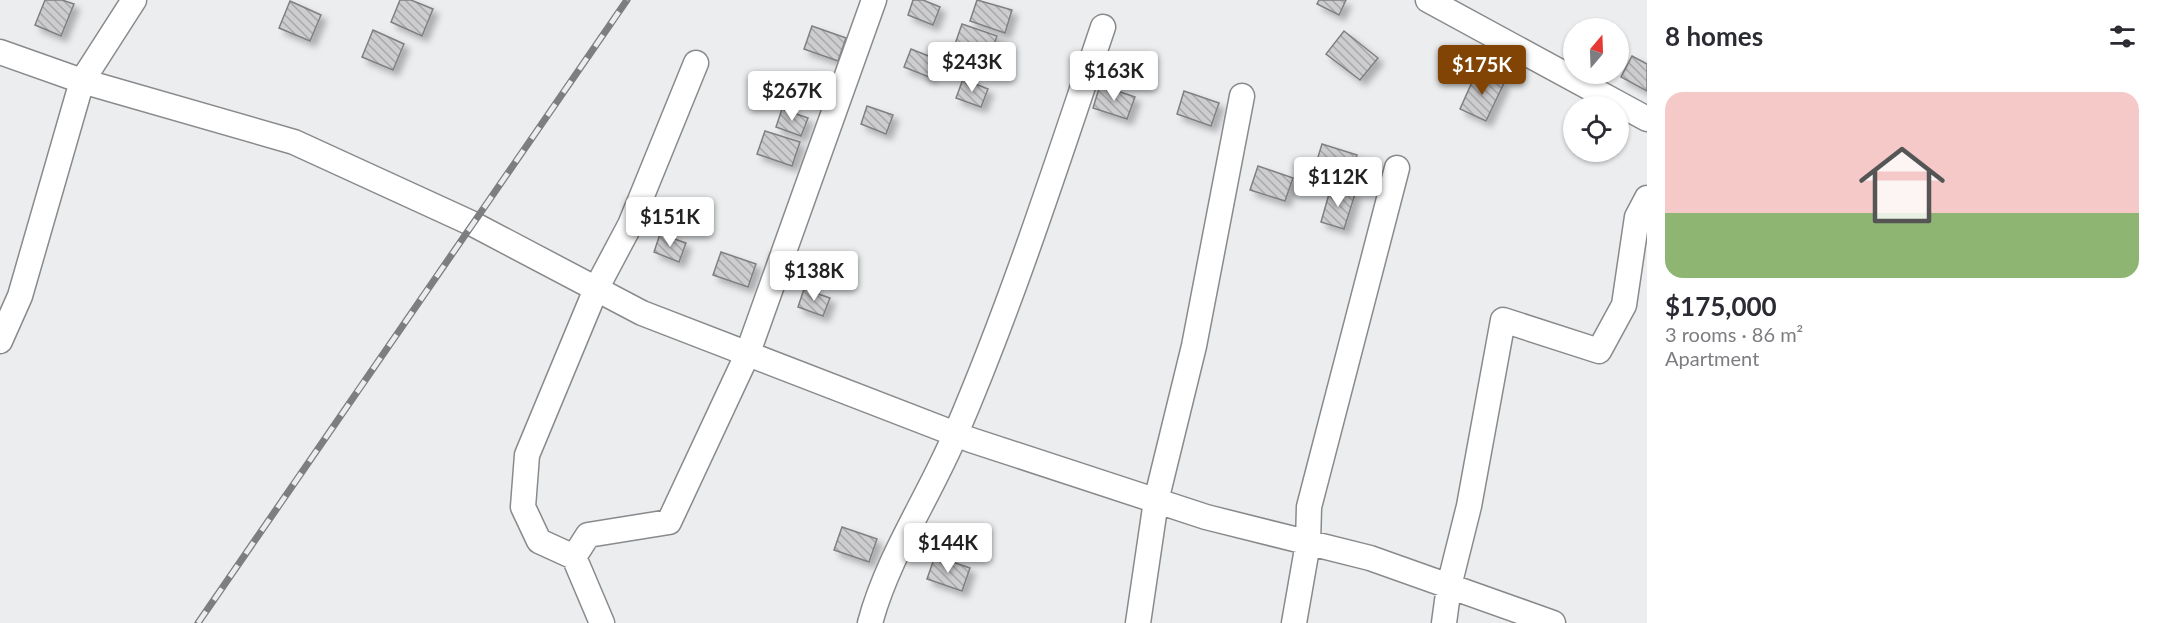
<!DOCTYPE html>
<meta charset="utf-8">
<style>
body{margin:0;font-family:Lato,sans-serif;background:#f2f2f3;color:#2b2b33;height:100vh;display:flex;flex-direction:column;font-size:22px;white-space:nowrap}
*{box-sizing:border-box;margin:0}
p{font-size:20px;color:#7c7c81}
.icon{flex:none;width:33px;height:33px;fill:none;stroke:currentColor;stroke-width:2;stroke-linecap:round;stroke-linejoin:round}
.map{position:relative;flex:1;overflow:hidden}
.sheet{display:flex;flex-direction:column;background:#fff;width:510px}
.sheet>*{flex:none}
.needle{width:39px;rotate:19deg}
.tools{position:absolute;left:1563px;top:18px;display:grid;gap:12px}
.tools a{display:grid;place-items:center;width:66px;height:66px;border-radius:50%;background:#fff;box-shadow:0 2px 4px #0004;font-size:30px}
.price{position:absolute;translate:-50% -51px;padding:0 14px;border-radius:6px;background:#fff;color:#222;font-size:20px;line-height:39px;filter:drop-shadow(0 2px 3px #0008)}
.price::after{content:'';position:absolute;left:50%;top:36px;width:18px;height:14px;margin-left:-9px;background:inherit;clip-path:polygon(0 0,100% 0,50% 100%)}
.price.selected{background:#824404;color:#fff}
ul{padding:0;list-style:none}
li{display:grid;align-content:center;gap:12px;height:318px;padding:0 18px}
li span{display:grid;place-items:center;height:186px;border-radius:18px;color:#555}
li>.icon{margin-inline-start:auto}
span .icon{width:108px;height:108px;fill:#fffc;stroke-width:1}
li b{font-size:26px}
h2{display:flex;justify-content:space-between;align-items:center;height:72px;padding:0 18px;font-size:26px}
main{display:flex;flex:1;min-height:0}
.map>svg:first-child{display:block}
</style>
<main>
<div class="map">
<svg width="1647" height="623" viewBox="0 0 1647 623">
<defs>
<pattern id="building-back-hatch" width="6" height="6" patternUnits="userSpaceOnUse" patternTransform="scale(1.5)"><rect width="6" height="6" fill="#cdcdcf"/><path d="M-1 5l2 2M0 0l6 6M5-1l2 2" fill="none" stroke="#a7a8a9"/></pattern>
<filter id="shadow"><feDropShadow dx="5.5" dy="5.5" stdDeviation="3" flood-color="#0004"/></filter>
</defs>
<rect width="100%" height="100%" fill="#ebedef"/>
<path fill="url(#building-back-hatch)" stroke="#808082" stroke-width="1.5" filter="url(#shadow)" d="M45 0H62L74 4 61 36 35 25Z
M400 0H411L433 9 422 36 391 22Z
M913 0H923L940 7 933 25 908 15Z
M977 0 1012 10 1005 33 970 21Z
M1319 0H1346L1339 15 1317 4Z
M290 1 321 15 310 41 279 28Z
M962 24 997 36 989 59 954 47Z
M812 26 846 38 838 61 804 49Z
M373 30 404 44 393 70 362 57Z
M1344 31 1378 58 1360 80 1326 54Z
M911 49 936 59 929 77 904 67Z
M1632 56 1647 64V91L1621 77Z
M1477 71 1504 83 1486 121 1460 109Z
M963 79 988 89 981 107 956 98Z
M1100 85 1135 97 1127 119 1093 108Z
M1184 91 1219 103 1211 126 1177 114Z
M867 106 893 115 886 134 861 124Z
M782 109 808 118 801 136 776 127Z
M765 131 800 142 792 166 757 154Z
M1322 144 1357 155 1349 179 1315 167Z
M1258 166 1293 178 1285 201 1250 190Z
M1331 187 1355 194 1344 229 1321 222Z
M660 234 686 243 679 262 654 252Z
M721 252 756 264 748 287 713 275Z
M804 289 830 298 823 316 798 307Z
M842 527 877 539 869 562 834 550Z
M935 556 970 568 962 591 927 579Z"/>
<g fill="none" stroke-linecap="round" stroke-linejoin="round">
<defs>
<path id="minor" d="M1428 0 1647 119
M0 52 82 81 294 142 473 224 642 313 971 440 1206 517 1370 558 1553 623
M0 341 20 296 82 81 134 0
M574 557 539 541 523 507 527 455 596 289 630 225 696 63
M602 623 574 557 588 535 669 522 747 355 874 0
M870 623C888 556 929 497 956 433 1013 300 1057 163 1103 27
M1138 623 1156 501 1194 346 1242 96
M1294 623 1308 543 1309 507 1397 168
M1444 623 1449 586 1469 506 1503 320 1599 351 1624 305 1637 217 1647 198"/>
</defs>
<use href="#minor" stroke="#898a8c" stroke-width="27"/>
<use href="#minor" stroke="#fff" stroke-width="24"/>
<defs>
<path id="rail" d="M198 623 627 0"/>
</defs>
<use href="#rail" stroke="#7d7e7f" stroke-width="7"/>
<use href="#rail" stroke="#ebedef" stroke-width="4.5" stroke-dasharray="14" stroke-linecap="butt"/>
</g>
</svg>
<div class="tools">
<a><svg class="needle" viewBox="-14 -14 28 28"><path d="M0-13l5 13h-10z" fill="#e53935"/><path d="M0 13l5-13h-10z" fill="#7c7c81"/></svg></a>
<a><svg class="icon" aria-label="locate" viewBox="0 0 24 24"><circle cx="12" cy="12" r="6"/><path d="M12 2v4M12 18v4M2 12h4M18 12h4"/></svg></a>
</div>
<b class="price" style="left:972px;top:93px">$243K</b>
<b class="price selected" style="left:1482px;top:96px">$175K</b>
<b class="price" style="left:1114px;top:102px">$163K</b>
<b class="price" style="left:792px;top:122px">$267K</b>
<b class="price" style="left:1338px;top:208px">$112K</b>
<b class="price" style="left:670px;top:248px">$151K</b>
<b class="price" style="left:814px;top:302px">$138K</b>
<b class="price" style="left:948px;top:574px">$144K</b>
</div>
<section class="sheet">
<h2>8 homes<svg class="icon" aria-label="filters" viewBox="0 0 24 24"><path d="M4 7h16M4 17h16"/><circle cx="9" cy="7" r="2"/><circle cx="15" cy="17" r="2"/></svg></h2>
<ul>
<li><span style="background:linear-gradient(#f6c9c9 65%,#8fb573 0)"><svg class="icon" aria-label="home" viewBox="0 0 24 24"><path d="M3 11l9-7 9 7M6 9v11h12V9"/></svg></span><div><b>$175,000</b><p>3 rooms · 86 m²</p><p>Apartment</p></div></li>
</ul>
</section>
</main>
